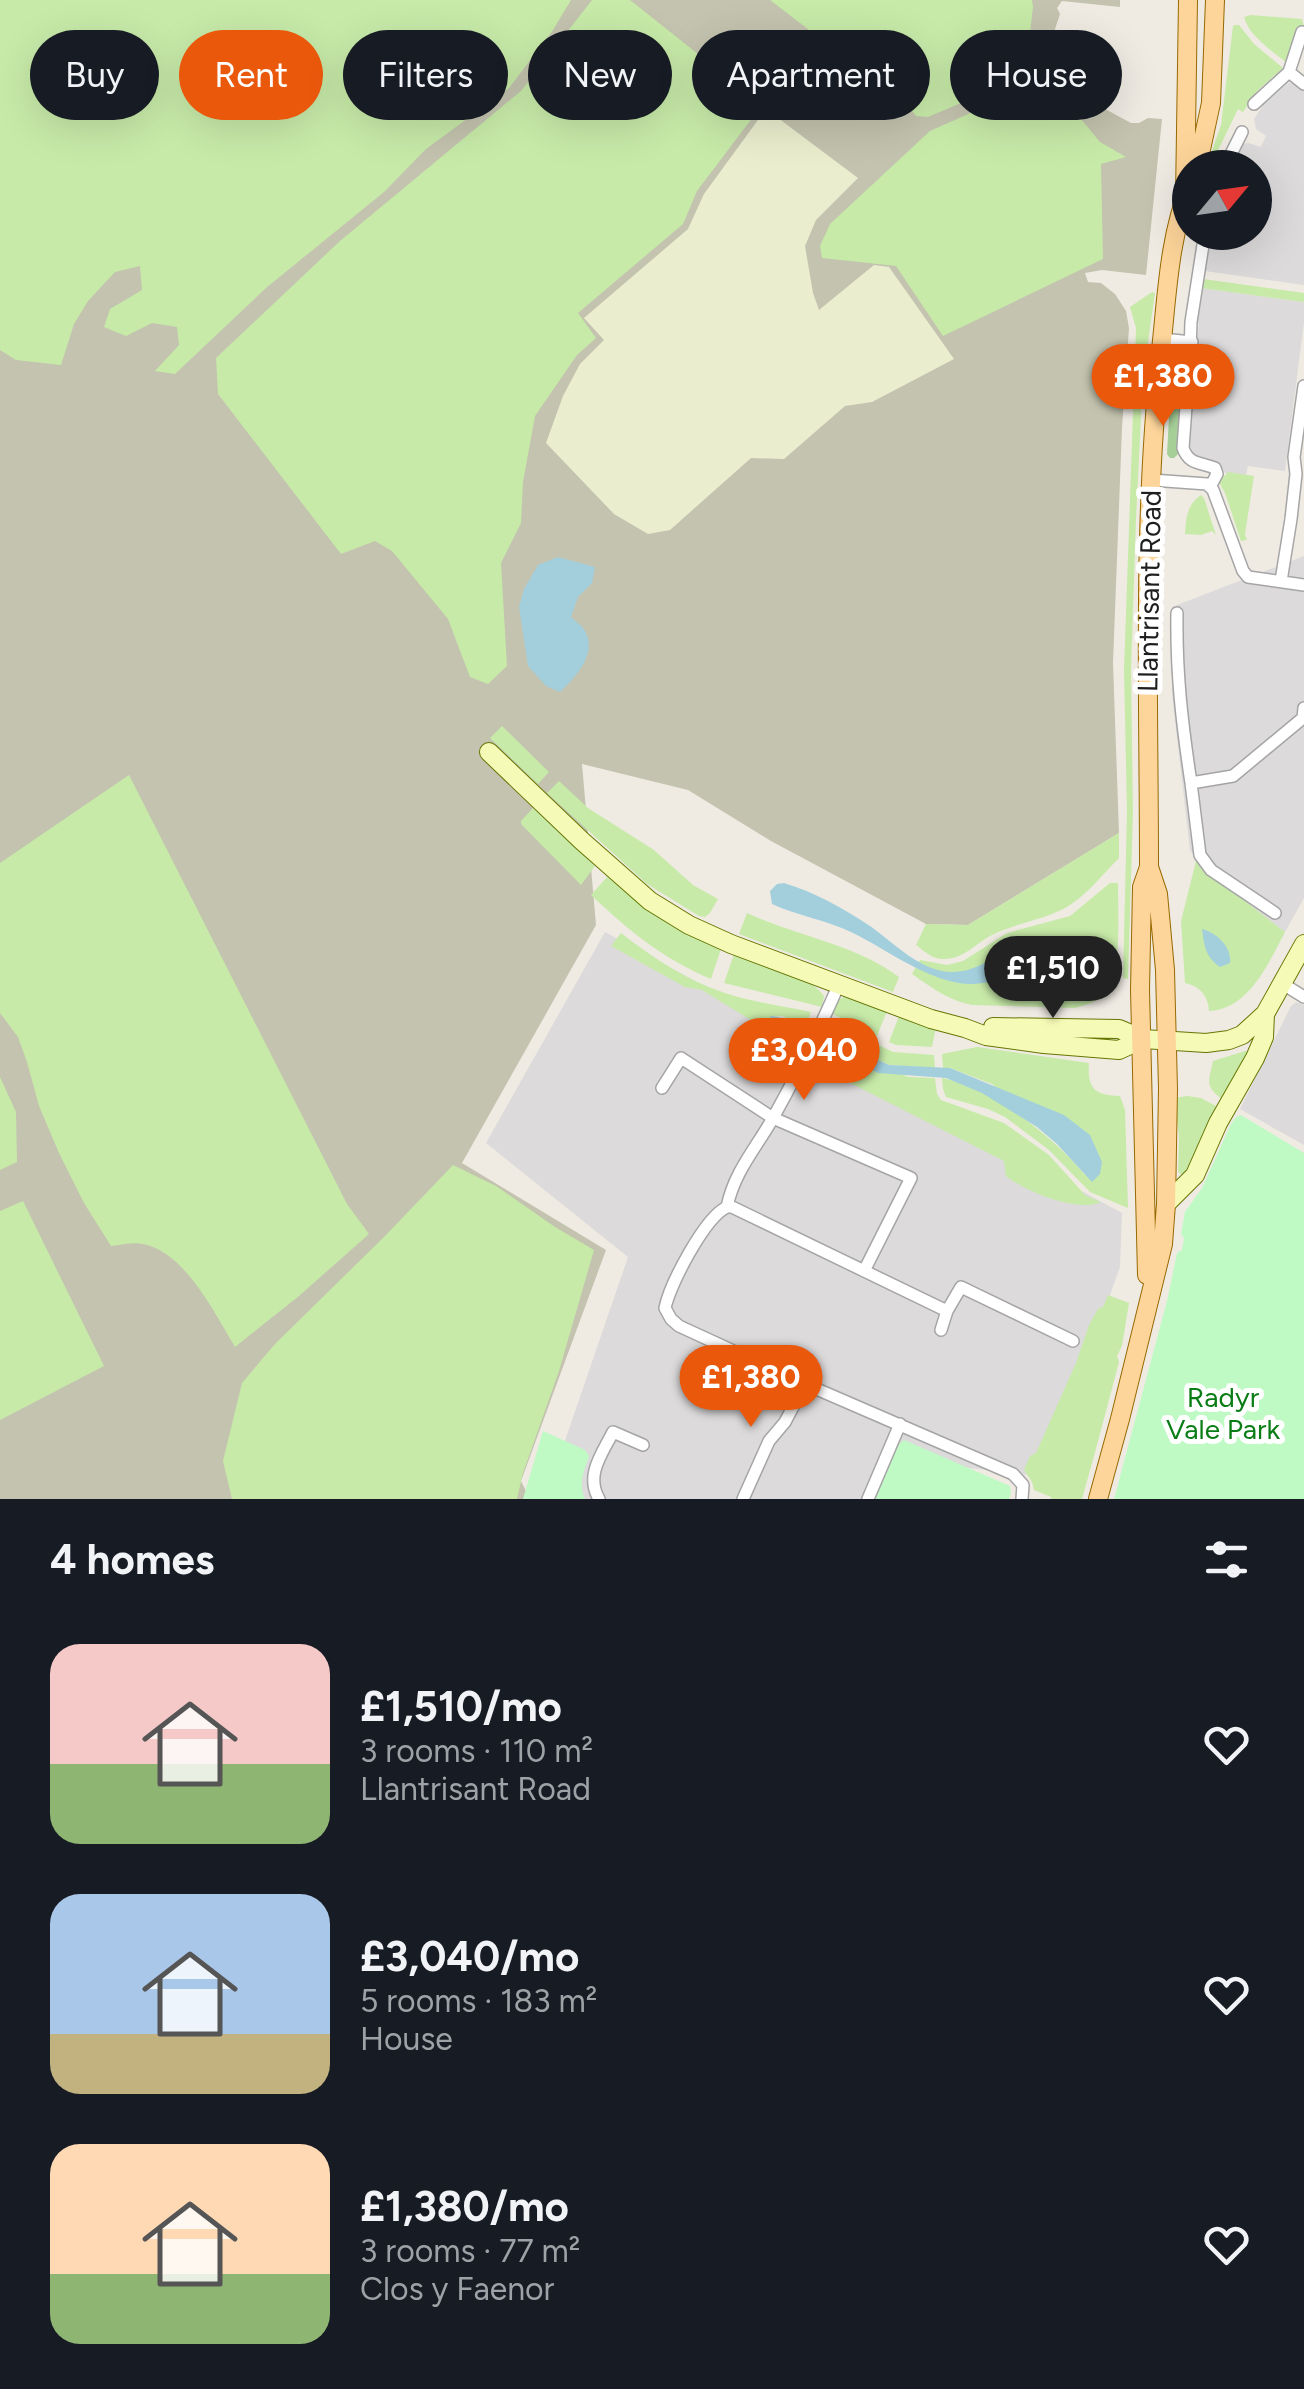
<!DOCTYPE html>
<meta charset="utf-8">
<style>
body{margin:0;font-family:Figtree,sans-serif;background:#20242c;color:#f1f3f6;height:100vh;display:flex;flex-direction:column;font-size:38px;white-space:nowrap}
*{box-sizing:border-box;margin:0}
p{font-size:32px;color:#9ea1a6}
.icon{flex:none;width:55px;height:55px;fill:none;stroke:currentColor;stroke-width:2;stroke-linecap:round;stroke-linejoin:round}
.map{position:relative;height:1499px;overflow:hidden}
.details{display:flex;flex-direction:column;background:#171b24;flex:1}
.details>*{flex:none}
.hud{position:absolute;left:30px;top:30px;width:1245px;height:90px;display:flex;gap:20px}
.needle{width:65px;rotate:61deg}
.tools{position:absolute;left:1172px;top:150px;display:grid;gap:20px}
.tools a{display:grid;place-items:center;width:100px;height:100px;border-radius:50%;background:#171b24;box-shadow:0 10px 40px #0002;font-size:50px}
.price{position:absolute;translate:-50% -85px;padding:0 22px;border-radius:35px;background:#ea580c;color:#fff;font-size:32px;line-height:65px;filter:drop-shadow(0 2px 5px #0008)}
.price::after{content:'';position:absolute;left:50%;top:60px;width:30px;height:22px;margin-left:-15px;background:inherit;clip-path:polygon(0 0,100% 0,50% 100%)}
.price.selected{background:#222;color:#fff}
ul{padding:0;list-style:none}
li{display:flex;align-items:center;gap:30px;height:250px;padding:0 50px}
li span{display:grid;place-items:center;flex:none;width:280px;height:200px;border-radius:30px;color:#555}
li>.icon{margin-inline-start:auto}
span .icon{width:120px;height:120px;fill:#fffc;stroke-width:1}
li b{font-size:42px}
h2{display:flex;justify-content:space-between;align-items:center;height:120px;padding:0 50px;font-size:42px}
.chip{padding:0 35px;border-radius:45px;background:#171b24;box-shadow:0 10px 40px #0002;font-size:35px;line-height:90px}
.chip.selected{background:#ea580c;color:#fff}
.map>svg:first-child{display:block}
</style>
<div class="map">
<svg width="1304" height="1499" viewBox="0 0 1304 1499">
<rect width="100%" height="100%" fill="#efebe3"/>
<path fill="#dcdada" d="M1289 83 1298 85 1304 90V285L1205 271 1212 233 1255 232V168L1231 167 1243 144 1248 143 1261 147 1266 136 1256 129 1254 119 1266 101Z
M1201 288 1304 302V322L1285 471 1248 466 1246 475 1225 473 1219 464 1197 460 1188 448 1192 385 1199 324 1197 321Z
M1304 556V898L1285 932 1203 869 1190 850 1172 694V607Z
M605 932 1122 1213 1120 1267 1045 1477 936 1464 907 1499H545L628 1257 486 1143Z
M1296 1002 1304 1005V1145L1240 1109 1291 1006Z"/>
<path fill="#c3c3af" d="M0 0H1120V7L1062 1 1057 8 1060 14 1055 29 1056 47 1067 65 1097 94 1107 110 1131 123H1139L1148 118 1162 119 1146 275 1102 270 1085 273 1088 282 1101 283 1115 294 1126 311 1129 328 1122 428 1113 663 1119 833 968 925 926 924 771 841 688 790 582 764 596 925 462 1163 606 1250 521 1481 530 1499H0Z"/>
<path fill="#ebeece" d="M766 109 858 178 816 220 805 246 813 293 819 310 874 265 889 267 954 359 872 402 845 406 784 459 751 458 670 530 648 534 614 514 546 443 563 396 580 364 604 340 584 318 688 229 704 194Z"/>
<path fill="#c7eaa8" d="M0 0H571L553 30 509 88 426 149 384 192 266 288 175 374 155 371 179 345 177 327 152 323 126 336 104 327 110 309 142 290 140 266 115 272 88 301 74 324 61 365 16 360 0 350Z
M592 0H630L762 105 697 191 683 224 578 313 596 338 577 355 535 416 523 482 521 523 501 563 507 666 488 684 470 677 448 619 392 551 375 541 341 554 218 394 216 358 340 241 521 91Z
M770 0H1032L1033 7 1028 50 1036 71 928 117 916 116 907 105Z
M1251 15 1302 19 1304 26H1298L1293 50 1287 63C1271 50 1249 36 1244 17Z
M1235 25H1239L1254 44 1283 68 1258 90 1243 112 1238 109 1210 167 1206 168 1221 125 1233 26Z
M1040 82 1061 95 1100 142 1126 157 1101 164 1103 259 943 336 896 266 822 258 820 246 830 224 930 131Z
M1203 279 1304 293V302L1201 288Z
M1152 292 1155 293 1143 377 1136 519 1131 670 1133 813 1128 979 1123 978 1127 812 1124 670 1136 328 1130 307Z
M1228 472 1254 476 1245 534 1247 540 1241 541 1225 493 1219 482Z
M1201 495 1204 498 1216 535 1212 531 1201 535 1185 534C1186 517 1187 505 1201 495Z
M502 726 549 772 538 784 490 738Z
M129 775 347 1204 369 1234 299 1296 235 1347C215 1314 185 1252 143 1244 133 1242 121 1245 111 1246L84 1203 59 1153 39 1106 27 1062 18 1037 0 1013V863Z
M559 781 588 808 654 850 693 885 718 899 710 913 705 917 699 916 647 884 547 793Z
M533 808 595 866 581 885 521 824V821Z
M1119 833V858C1103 874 1087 895 1067 907 1044 920 1016 923 992 935 976 943 963 960 943 959 932 959 924 951 916 945L926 924 968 925Z
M1196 861 1203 869 1285 932C1269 962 1249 1010 1209 1011 1208 996 1200 986 1185 983L1181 921Z
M607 877C643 906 678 931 721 949L711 979C663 959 628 930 591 895Z
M1110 883H1118C1118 906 1121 972 1110 989 1101 1001 1089 1004 1075 1008L972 1005C949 1001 931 987 912 974L920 960 947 965 963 961 1007 933 1070 916Z
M747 913C796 936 855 944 899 977L893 992 739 934Z
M621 933C653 958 686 980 725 993 752 1002 783 1006 811 1012L806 1026 782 1016 770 1017 778 1028 800 1038 795 1047 702 990 685 987 611 946Z
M734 954C763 964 805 971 824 996L822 1007 724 983Z
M846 996 887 1011 877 1036 831 1013 838 1000Z
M899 1016 936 1027 932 1047 896 1045 889 1042Z
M836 1024 893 1052 934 1055 935 1068 889 1065 829 1037Z
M824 1047 909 1077 935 1078 937 1094 941 1100 1004 1123 1049 1155 1086 1196 1101 1202C1078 1213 1026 1192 1006 1176L1004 1161 815 1065Z
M977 1047 1089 1063C1087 1089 1095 1095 1120 1096L1125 1110 1128 1208 1090 1192 1049 1150 1005 1117 988 1109 946 1097 943 1089 942 1078C990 1086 1056 1139 1085 1175L1100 1174 992 1084 950 1068H943L942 1054Z
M1245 1051 1249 1052 1222 1099C1204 1086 1209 1081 1213 1061Z
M0 1077 16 1112 17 1162 0 1170Z
M1187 1096 1201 1098 1218 1107 1188 1169 1182 1175 1178 1172 1179 1136 1174 1098Z
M453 1165 496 1186 555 1227 594 1250 559 1371 523 1473 517 1499H232L223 1461 242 1383 275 1344 385 1236Z
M23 1201 104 1366 0 1420V1211Z
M1108 1295 1129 1303 1122 1346 1117 1356 1119 1362C1107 1408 1095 1453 1082 1499H1051V1497L1034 1490 1032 1482 1024 1470 1030 1456 1036 1453 1076 1363 1089 1325 1098 1309 1103 1307Z"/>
<path fill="#a6cf97" d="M1185 352 1178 454 1174 458H1170L1167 454 1172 362 1176 354Z"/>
<path fill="#bffac5" d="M1241 1115 1304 1153V1499H1114L1167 1301 1177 1253 1182 1250 1184 1238 1181 1234 1185 1212 1202 1188 1231 1124 1236 1117Z
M543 1431 585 1450 589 1456C584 1471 578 1484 585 1499H523Z
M904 1440 1010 1486 1011 1493 1009 1499H875L899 1444Z"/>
<path fill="#a3cfdd" d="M558 557 595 567 592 583 578 597 571 617C575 621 580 624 583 628 600 651 576 677 560 692L546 686 528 666 519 607 524 589 538 565Z
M784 883C814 892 841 907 867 924 893 941 919 972 953 972 998 971 1012 925 1067 938L1073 947 1071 954C1055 968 1035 972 1014 976 1001 979 988 983 975 984 934 986 888 950 853 933 827 920 798 916 772 904L770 891 777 884Z
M1202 929C1217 933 1232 947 1230 963L1220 967C1205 957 1204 944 1202 929Z
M771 1016 790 1019 889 1065 950 1068 1064 1115 1090 1135 1102 1162 1100 1174 1092 1182 1057 1144 1037 1127 982 1093 946 1078 878 1073 848 1057 778 1028 769 1020Z"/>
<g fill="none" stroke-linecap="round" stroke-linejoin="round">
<defs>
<path id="street" d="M1289 72 1304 84
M1254 104 1289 72 1302 32
M1224 168 1242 132
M1162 339 1192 342
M1190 353 1191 322 1205 232
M1189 365 1183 448C1189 465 1200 462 1215 468L1217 474 1210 487
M1152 480 1207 484 1213 490 1243 571 1248 577 1304 585
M1281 581 1291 519 1296 474 1294 457 1304 386
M1177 613C1176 673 1182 723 1191 783L1233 776 1303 718 1304 708
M1191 783 1200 855 1211 870 1275 913
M1283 984 1304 997
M662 1088 681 1058 773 1118 911 1178 864 1271
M727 1207C705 1217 670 1284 665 1308L671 1319 679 1326 805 1384 1013 1474 1023 1485 1022 1499
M727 1207H732L947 1311 961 1287 1073 1341
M727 1207C734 1172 756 1148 773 1118 797 1075 819 1030 839 984
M941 1330 947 1311
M599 1499C585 1475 602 1454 613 1432L643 1445
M743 1499 769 1441 785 1422 805 1384
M868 1499 900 1424"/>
<path id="secondary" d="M489 752 582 841 650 901 689 925 731 944 931 1019 965 1028 986 1036 1044 1044 1119 1050 1143 1039
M993 1027 1119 1029 1143 1039 1206 1043 1229 1040 1242 1035 1265 1014 1304 944
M1166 1204 1195 1175 1218 1123 1255 1058 1264 1037 1265 1014"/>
<path id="primary" d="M1197 168 1211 103 1215 0
M1185 197 1188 0
M1147 1275 1140 990 1142 887 1149 867
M1098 1499 1120 1419 1163 1244 1166 1204 1168 1089 1165 970 1158 894 1149 867C1149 695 1142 522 1161 350 1167 295 1169 237 1190 185"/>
</defs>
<use href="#street" stroke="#a5a5a5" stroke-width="14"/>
<use href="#secondary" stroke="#667603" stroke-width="20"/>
<use href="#primary" stroke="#976900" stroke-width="20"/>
<use href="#street" stroke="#fff" stroke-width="11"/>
<use href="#secondary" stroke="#f5fab6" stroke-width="18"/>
<use href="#primary" stroke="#fdd59a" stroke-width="18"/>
</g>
<g text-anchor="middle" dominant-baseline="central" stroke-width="10" stroke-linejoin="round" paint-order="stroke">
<g font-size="28" fill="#1e1e1e" stroke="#fff">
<text transform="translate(1149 591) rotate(-89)">Llantrisant Road</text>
</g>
<g font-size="28" fill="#0a7d16" stroke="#fff">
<text x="1223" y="1397">Radyr<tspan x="1223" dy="32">Vale Park</tspan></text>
</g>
</g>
</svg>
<div class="tools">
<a><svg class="needle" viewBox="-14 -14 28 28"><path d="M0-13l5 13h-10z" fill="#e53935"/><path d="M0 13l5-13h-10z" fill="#9ea1a6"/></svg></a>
</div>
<b class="price" style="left:1163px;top:429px">£1,380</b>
<b class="price selected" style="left:1053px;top:1021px">£1,510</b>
<b class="price" style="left:804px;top:1103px">£3,040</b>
<b class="price" style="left:751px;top:1430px">£1,380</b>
<div class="hud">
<a class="chip">Buy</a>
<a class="chip selected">Rent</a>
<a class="chip">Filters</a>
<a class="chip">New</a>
<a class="chip">Apartment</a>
<a class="chip">House</a>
</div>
</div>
<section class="details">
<h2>4 homes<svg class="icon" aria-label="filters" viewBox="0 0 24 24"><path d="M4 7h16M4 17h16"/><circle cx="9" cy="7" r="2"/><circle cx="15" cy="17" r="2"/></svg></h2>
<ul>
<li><span style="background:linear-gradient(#f6c9c9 60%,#8fb573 0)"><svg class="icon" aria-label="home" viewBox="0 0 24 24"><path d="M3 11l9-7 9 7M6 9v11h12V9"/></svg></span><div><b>£1,510/mo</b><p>3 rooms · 110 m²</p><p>Llantrisant Road</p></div><svg class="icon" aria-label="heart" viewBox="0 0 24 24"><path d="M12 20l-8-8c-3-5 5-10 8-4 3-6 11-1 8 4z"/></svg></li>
<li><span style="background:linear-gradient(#a9c7e8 70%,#c2b280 0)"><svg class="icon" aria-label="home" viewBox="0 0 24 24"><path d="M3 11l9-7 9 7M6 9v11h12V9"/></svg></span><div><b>£3,040/mo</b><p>5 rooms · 183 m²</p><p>House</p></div><svg class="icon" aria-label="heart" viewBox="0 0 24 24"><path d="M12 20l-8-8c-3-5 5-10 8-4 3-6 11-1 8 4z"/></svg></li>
<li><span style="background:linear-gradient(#ffd9b3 65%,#8fb573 0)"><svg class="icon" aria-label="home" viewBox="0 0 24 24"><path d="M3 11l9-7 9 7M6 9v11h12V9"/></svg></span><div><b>£1,380/mo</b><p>3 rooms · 77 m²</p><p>Clos y Faenor</p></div><svg class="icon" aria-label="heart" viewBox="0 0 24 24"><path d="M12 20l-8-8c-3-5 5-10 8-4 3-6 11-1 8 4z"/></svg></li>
</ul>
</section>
